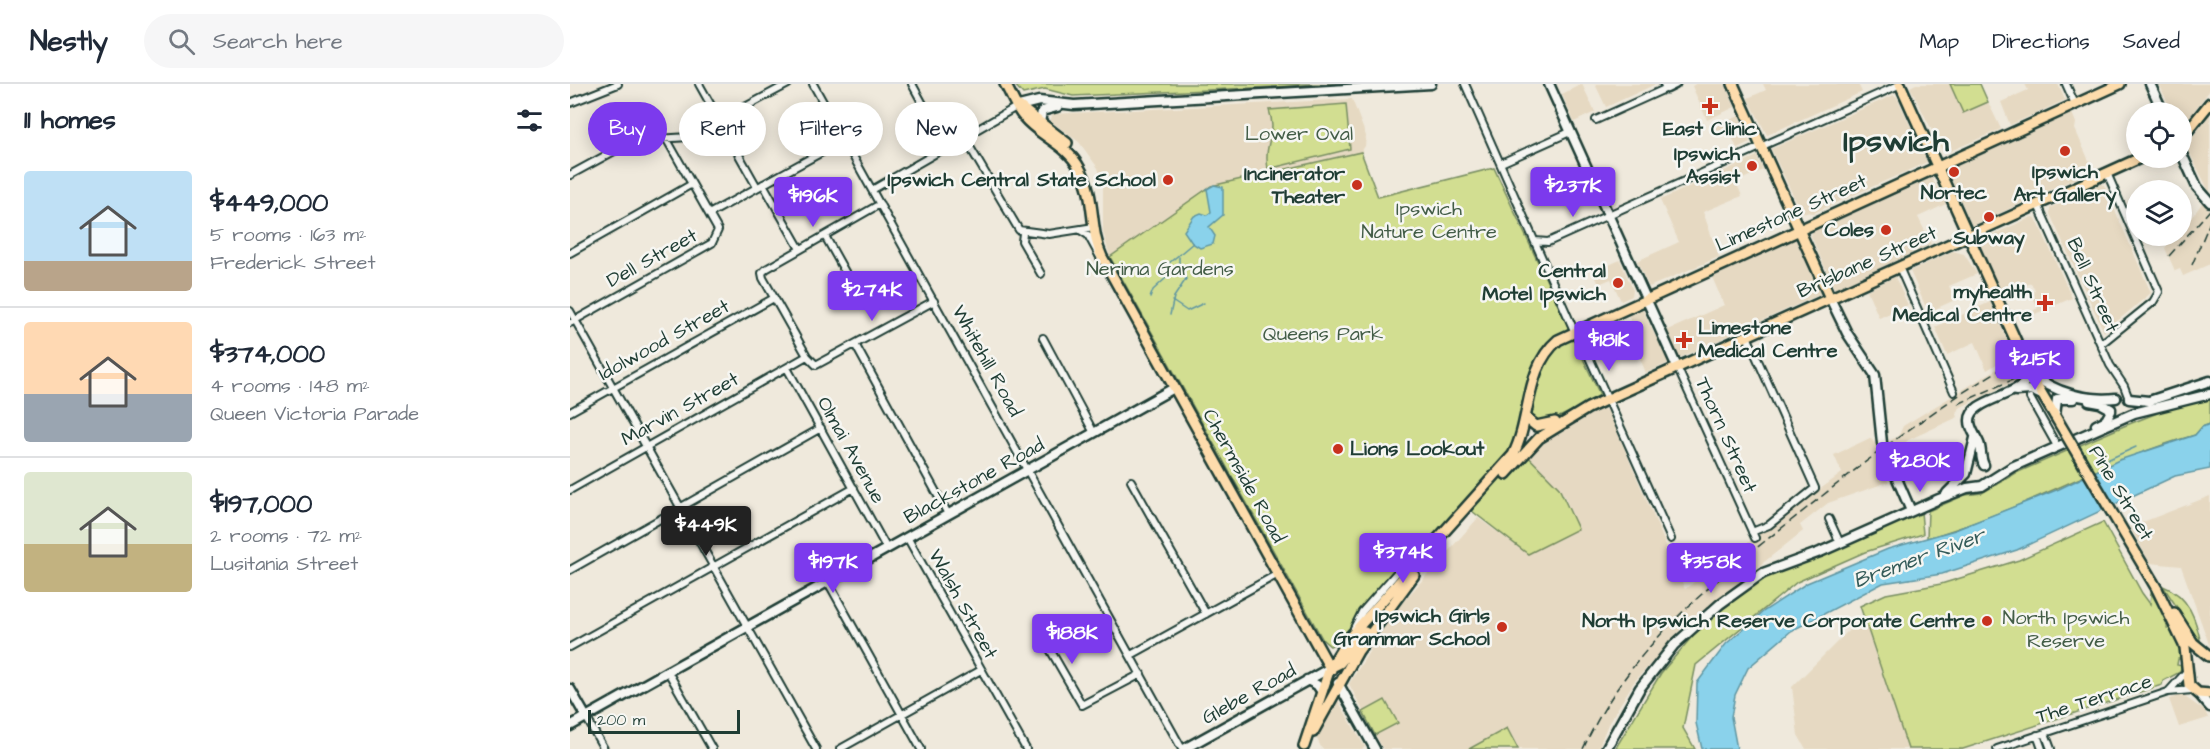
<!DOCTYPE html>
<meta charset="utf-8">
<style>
body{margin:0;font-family:"Architects Daughter",sans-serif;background:#f6f6f7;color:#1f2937;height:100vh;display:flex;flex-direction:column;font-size:22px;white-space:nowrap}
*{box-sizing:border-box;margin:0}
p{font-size:20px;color:#747a83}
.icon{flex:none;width:33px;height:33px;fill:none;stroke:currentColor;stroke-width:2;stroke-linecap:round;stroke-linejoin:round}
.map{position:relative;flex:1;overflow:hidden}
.details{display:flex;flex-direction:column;background:#fff;width:570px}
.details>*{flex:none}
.top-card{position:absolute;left:18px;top:18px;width:570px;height:54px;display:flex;gap:12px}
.controls{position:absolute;left:1556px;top:18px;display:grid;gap:12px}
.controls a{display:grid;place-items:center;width:66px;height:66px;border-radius:50%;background:#fff;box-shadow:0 3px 15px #0003;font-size:30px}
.scale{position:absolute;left:18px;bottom:15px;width:152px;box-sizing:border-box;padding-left:6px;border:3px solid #1f3d34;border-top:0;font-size:16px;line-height:21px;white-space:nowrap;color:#1f3d34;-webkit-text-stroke:4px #f6f6f2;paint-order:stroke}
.price{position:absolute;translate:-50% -51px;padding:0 14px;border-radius:6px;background:#7c3aed;color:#fff;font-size:20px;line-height:39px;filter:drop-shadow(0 2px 3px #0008)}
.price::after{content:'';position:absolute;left:50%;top:36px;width:18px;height:14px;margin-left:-9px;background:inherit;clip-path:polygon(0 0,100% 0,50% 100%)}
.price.on{background:#222;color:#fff}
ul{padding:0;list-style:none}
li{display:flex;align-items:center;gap:18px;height:150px;padding:0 24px}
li+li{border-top:2px solid #e0e1e3}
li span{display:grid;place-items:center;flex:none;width:168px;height:120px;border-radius:6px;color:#555}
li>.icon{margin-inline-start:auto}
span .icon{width:72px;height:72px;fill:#fffc;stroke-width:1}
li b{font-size:26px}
h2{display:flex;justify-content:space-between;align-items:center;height:72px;padding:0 24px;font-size:26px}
.chip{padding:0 21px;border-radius:27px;background:#fff;box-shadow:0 3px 15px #0003;font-size:21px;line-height:54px}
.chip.on{background:#7c3aed;color:#fff}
header{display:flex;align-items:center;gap:36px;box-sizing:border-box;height:84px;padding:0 30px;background:#fff;border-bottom:2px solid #e0e1e3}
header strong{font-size:28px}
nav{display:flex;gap:33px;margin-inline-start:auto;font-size:21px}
.search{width:420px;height:54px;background:#f6f6f7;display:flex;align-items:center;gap:15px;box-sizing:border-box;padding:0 21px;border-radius:33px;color:#747a83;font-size:22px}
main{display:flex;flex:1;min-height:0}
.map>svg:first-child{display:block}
</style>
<header>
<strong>Nestly</strong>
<div class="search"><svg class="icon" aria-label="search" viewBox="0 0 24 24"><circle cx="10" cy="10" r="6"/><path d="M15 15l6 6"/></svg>Search here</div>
<nav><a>Map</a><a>Directions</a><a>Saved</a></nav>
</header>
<main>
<section class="details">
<h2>11 homes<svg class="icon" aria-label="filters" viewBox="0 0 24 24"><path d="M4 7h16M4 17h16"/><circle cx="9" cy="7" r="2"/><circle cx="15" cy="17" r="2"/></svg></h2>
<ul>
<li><span style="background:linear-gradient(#bfe0f5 75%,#b9a48a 0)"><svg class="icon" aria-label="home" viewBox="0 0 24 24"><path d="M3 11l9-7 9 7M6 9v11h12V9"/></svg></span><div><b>$449,000</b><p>5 rooms · 163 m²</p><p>Frederick Street</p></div></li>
<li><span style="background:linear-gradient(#ffd9b3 60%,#9aa5b1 0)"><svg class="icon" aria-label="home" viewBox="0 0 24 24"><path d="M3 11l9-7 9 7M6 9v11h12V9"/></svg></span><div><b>$374,000</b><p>4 rooms · 148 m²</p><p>Queen Victoria Parade</p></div></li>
<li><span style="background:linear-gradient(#dfe7d0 60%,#c2b280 0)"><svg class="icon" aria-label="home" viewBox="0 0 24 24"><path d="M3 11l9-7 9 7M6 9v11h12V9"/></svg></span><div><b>$197,000</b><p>2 rooms · 72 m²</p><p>Lusitania Street</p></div></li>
</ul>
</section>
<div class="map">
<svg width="1640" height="665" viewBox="0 0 1640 665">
<rect width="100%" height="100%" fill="#efe9dc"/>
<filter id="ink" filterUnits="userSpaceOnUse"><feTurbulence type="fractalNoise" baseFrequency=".0167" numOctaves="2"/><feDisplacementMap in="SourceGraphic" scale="12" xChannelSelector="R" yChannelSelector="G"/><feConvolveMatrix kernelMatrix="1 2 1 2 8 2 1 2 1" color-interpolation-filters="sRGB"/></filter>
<g filter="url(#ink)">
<path fill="#e6d9c2" d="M1012 0 1025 28 1004 38 992 10Z
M1025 0H1086L1036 23Z
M1126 0H1155L1165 23 1137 36 1122 2Z
M1193 0H1288L1292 8 1197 51 1178 14 1196 6Z
M1346 0H1380L1393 29 1418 18 1431 45 1376 69 1373 68 1340 3Z
M1455 0H1488L1495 16 1440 41 1431 18 1458 6Z
M1589 0H1640V6L1611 44V28H1602Z
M1324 11 1327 13 1357 78 1244 129 1231 128 1201 65Z
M782 15 796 52 795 62 791 68 641 102 540 173 533 148V99L528 84 509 58 480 37 483 30Z
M1502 29 1506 39 1505 45 1523 86 1402 142 1377 86Z
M1640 30V120L1637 124 1640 126V180L1613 192 1610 185 1605 187 1595 164 1598 160 1595 154 1611 152V147L1640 109 1616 62Z
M1169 32 1180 58 1167 64 1159 47 1145 53 1141 44Z
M1187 72 1193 86 1166 98 1172 112 1133 128 1149 173 1079 203 1067 177 1109 158 1090 116Z
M1361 93 1376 120 1348 133 1361 160 1265 206 1241 152 1242 148Z
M1531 100 1534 101 1581 209 1534 248 1480 130V124Z
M1462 133 1466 134 1502 214 1465 230 1464 226 1468 224 1461 209 1465 207 1461 199 1432 212 1408 157Z
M1225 154 1251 210 1076 289 1066 265V261L1071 258 1058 231 1072 224 1085 252 1154 221 1142 193Z
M1383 167 1394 170 1407 190 1379 202 1385 216 1358 228 1340 187Z
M1050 176 1063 206 1062 212 1051 217 1041 195 1029 200 1023 188Z
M1325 193 1338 221 1309 234 1297 206Z
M1420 218 1443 270 1417 286 1405 258 1377 271 1365 243Z
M1445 274 1453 293 1391 323 1386 328 1388 333 1338 356 1332 363H1324L1312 372 1318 398 1258 419 1230 441 1233 447 1116 540 1064 598 1038 640 1028 665H813L779 600 823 529 908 434 958 470 1008 445 994 411 957 372 985 348 1031 324 1038 327 1115 505 1272 389 1264 371 1300 354 1310 364 1329 351 1333 342Z
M1640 412V563L1611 482 1580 479 1560 443Z
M1293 532 1338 665H1236L1228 651 1222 603Z
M1612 611 1635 627 1638 634 1609 643 1599 615Z
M766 613 795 663 792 665H752L746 653Z"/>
<path fill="#d2de91" stroke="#788e62" stroke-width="1.5" d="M444 0H770L503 12 475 5 453 10Z
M1380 0H1410L1418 18 1393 29Z
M776 20 780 65 698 85C693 57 708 52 699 26Z
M791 68 808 113 924 84 1030 311C1016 320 998 329 983 336 969 342 952 336 944 358L989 404 1008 445 958 470 894 421 769 558 760 562 753 556 540 173 641 102Z
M1640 313V340L1632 343 1625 351C1534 376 1450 428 1357 454L1358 427 1395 411 1412 409 1446 389 1554 342 1608 321Z
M1351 428 1353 450 1295 468 1227 498 1126 581 1113 644 1125 665H1045L1091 589 1132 541 1190 497Z
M1533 438 1572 509 1580 520 1581 509 1598 537 1597 544 1602 545 1613 575H1608L1607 581 1612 582 1610 588 1593 597 1592 601 1393 665H1338L1290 522 1316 510 1371 500 1449 476Z
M1593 502C1619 512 1626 535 1631 560Z
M815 616 828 639 805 651 793 628Z
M937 644 948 665H899Z"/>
<path fill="#8ad2eb" stroke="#5f96a2" stroke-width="1.5" d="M644 101 653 103V131L639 143 645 152 643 160 630 164 622 159 614 147 624 132 631 129 637 131 641 128 637 105Z
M1640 340V385L1605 392 1447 466 1372 490 1313 499 1221 547 1178 584 1165 611 1161 633 1167 665H1132L1126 639 1127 599 1156 560 1194 527 1237 499 1318 465 1385 446 1489 405 1549 376 1625 351 1632 343Z"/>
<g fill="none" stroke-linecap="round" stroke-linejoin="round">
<path stroke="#5f96a2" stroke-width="1.5" d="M580 214 583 206 596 194 599 179 623 159
M602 217 617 227 634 219
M600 231 604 213 616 195 609 183V173
M1537 376 1566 363"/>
<path stroke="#c5c7ba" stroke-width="8" stroke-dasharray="8 4" stroke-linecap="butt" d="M1312 359 1318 374"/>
<defs>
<path id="street" d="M129 0 187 103
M243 0 612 665
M342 0 377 64
M895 0 1006 251 1018 271 1101 455
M1496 0 1505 20
M0 19 48 0
M1026 36 1097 4
M394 53 449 146 479 150 524 143
M931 79 1000 48
M0 91 46 66 87 55 119 53 218 0
M193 100 230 165
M302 106 448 22
M310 120 196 185 192 189 193 194 237 272 246 281 364 217
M1468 121 1540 281 1554 302 1559 315
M139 130 274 56
M510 146 518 151 530 173
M453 149 452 157 471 190
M255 152 279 195
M965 157 978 158 1331 0
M0 169 122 100
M1329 183 1384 308
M0 227 246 665
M0 239 142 159 148 146 96 54
M1177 252 1245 404 1199 441 1182 448
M473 254 524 349
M1531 260 1583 218 1589 208 1537 89
M286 262 378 430
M1107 283 1185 454
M217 284 317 465
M1460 314 1487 362
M0 328 204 214
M561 397 636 530
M0 406 237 272
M1259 435 1270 459
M337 453 456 665
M0 486 251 344
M258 498 351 665
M784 544 792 528 851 461
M474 555 512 621 571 590
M0 563 284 404
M561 571 708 490
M97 586 142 665
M1599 607 1617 587
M16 633 34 665
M1475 649 1481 665
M1467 651 1472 665
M270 665 411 586
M1427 665 1598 608 1623 606"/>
<path id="secondary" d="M979 0 1107 283
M1095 0 1097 4 1105 0
M1580 0 1593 28
M449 22 469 17 504 21 861 0
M470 39 472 27 487 23
M1611 68 1627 103 1640 118
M1260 214 1277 249 1305 291 1312 359
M1462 289C1483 309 1517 317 1546 314
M1446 307 1461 306 1472 311
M1559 315 1579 317 1640 297
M1519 317 1530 319 1541 325
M1485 332 1487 315H1503
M1526 341 1536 336 1541 327
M1318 374 1341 427
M1414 381C1410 374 1412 366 1409 359 1406 352 1400 345 1400 337 1399 314 1454 313 1461 289
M1377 409 1396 390 1405 354
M737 596 747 601 752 608
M768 599 805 665
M0 605 16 633
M1628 609 1640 623
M0 642 604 304
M614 665 760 584
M1036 665 1070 604 1104 561 1150 520 1193 489 1250 468 1369 415 1397 404 1412 402 1442 383 1564 329 1640 310"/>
<path id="primary" d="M435 0C441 10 446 24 453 32 470 53 497 60 510 85 526 112 519 145 532 173L761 586
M1163 0 1260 214
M1330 0 1463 295 1485 332
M449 22 497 59
M1611 55 1640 19
M956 334 966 342 985 338
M936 390 969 354 1018 324 1570 74
M1587 505 1615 563 1619 601 1628 609 1640 610
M1604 529 1623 559 1639 572
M760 584 770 579 795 548
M743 648 788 567 844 491
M734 662 760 584 778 555 943 371C962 334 954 285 988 256L1550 0"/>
</defs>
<use href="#street" stroke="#1f3d34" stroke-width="10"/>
<use href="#secondary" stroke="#1f3d34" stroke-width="13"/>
<use href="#primary" stroke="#1f3d34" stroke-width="14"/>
<use href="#street" stroke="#f6f6f2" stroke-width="6"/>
<use href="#secondary" stroke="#f6f6f2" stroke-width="8"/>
<use href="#primary" stroke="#fddcac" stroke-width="9"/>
<path stroke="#1f3d34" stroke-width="1.5" stroke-dasharray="9 4.5" stroke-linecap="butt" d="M1599 172 1640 126
M1622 181 1640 138
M1388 320 1451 292
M1013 665C1063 557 1146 496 1237 424 1303 371 1371 319 1445 277"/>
<defs>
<path id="primary-bridge" d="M1485 332 1587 505"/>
</defs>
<use href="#primary-bridge" stroke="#1f3d34" stroke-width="14" stroke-linecap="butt"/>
<use href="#primary-bridge" stroke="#fddcac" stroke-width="9"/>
</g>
</g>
<g fill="#c8321e" stroke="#f6f6f2" stroke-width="2">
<path d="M1137 13h6v6h6v6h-6v6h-6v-6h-6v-6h6z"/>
<circle cx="1495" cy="67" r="6"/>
<circle cx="1182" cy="82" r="6"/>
<circle cx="1384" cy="88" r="6"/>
<circle cx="598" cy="96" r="6"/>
<circle cx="787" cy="101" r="6"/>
<circle cx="1419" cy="133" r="6"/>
<circle cx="1316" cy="146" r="6"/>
<circle cx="1048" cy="199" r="6"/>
<path d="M1472 210h6v6h6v6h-6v6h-6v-6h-6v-6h6z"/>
<path d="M1111 247h6v6h6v6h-6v6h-6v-6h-6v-6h6z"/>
<circle cx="768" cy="365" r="6"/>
<circle cx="1417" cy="537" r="6"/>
<circle cx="932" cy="543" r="6"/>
</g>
<g text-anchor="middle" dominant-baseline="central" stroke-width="5" stroke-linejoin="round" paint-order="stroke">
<g font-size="20" font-weight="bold" fill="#1f3d34" stroke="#f6f6f2" text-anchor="end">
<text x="1140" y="45" text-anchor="middle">East Clinic</text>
<text x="1170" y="70">Ipswich<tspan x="1170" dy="23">Assist</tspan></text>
<text x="1495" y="88" text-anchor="middle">Ipswich<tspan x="1495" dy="23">Art Gallery</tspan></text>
<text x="775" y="90">Incinerator<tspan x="775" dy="23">Theater</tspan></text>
<text x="586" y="96">Ipswich Central State School</text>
<text x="1384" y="109" text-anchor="middle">Nortec</text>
<text x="1304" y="146">Coles</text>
<text x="1419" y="154" text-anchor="middle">Subway</text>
<text x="1036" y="187">Central<tspan x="1036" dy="23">Motel Ipswich</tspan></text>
<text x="1462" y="208">myhealth<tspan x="1462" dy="23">Medical Centre</tspan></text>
<text x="1128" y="244" text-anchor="start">Limestone<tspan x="1128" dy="23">Medical Centre</tspan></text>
<text x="780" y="365" text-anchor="start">Lions Lookout</text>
<text x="920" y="532">Ipswich Girls<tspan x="920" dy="23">Grammar School</tspan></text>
<text x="1405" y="537">North Ipswich Reserve Corporate Centre</text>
</g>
<g font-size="20" fill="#435d47" stroke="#f6f6f2">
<text x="729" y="50">Lower Oval</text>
<text x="859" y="125">Ipswich<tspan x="859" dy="23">Nature Centre</tspan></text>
<text x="590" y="185">Nerima Gardens</text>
<text x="753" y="250">Queens Park</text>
<text x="1496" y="534">North Ipswich<tspan x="1496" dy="23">Reserve</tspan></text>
</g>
<g font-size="20" fill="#1f3d34" stroke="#f6f6f2">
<text transform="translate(1221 129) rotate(-24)">Limestone Street</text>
<text transform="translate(82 174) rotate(-29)">Dell Street</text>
<text transform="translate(1297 178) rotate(-24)">Brisbane Street</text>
<text transform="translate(1523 201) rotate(66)">Bell Street</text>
<text transform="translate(94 256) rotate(-29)">Idolwood Street</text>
<text transform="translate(417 277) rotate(61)">Whitehill Road</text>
<text transform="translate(110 325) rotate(-29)">Marvin Street</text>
<text transform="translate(1156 351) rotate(66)">Thorn Street</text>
<text transform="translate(281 366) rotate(61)">Olmai Avenue</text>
<text transform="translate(674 392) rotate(61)">Chermside Road</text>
<text transform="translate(404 397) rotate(-29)">Blackstone Road</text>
<text transform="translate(1551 409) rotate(59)">Pine Street</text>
<text transform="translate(393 520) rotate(61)">Walsh Street</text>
<text transform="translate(679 610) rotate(-29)">Glebe Road</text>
<text transform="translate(1524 615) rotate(-18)">The Terrace</text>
</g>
<g font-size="21" font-style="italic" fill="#345b59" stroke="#f6f6f2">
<text transform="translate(1349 474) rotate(-20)">Bremer River</text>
</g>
<g font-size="32" font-weight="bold" fill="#1f3d34" stroke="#f6f6f2">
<text x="1326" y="57">Ipswich</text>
</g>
</g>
</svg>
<div class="controls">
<a><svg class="icon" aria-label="locate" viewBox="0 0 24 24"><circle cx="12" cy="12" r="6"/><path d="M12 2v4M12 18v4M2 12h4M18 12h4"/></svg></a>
<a><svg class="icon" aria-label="layers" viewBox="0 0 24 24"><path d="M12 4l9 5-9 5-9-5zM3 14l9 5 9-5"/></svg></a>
</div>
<div class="scale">200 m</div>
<b class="price" style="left:1003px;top:134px">$237K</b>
<b class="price" style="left:243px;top:144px">$196K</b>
<b class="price" style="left:302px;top:238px">$274K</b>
<b class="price" style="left:1039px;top:288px">$181K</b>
<b class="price" style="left:1465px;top:307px">$215K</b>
<b class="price" style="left:1350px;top:409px">$280K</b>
<b class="price on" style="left:136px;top:473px">$449K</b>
<b class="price" style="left:833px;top:500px">$374K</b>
<b class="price" style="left:263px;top:510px">$197K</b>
<b class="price" style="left:1141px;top:510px">$358K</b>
<b class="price" style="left:502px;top:581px">$188K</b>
<div class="top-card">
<a class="chip on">Buy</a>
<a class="chip">Rent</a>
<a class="chip">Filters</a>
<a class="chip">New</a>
</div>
</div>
</main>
